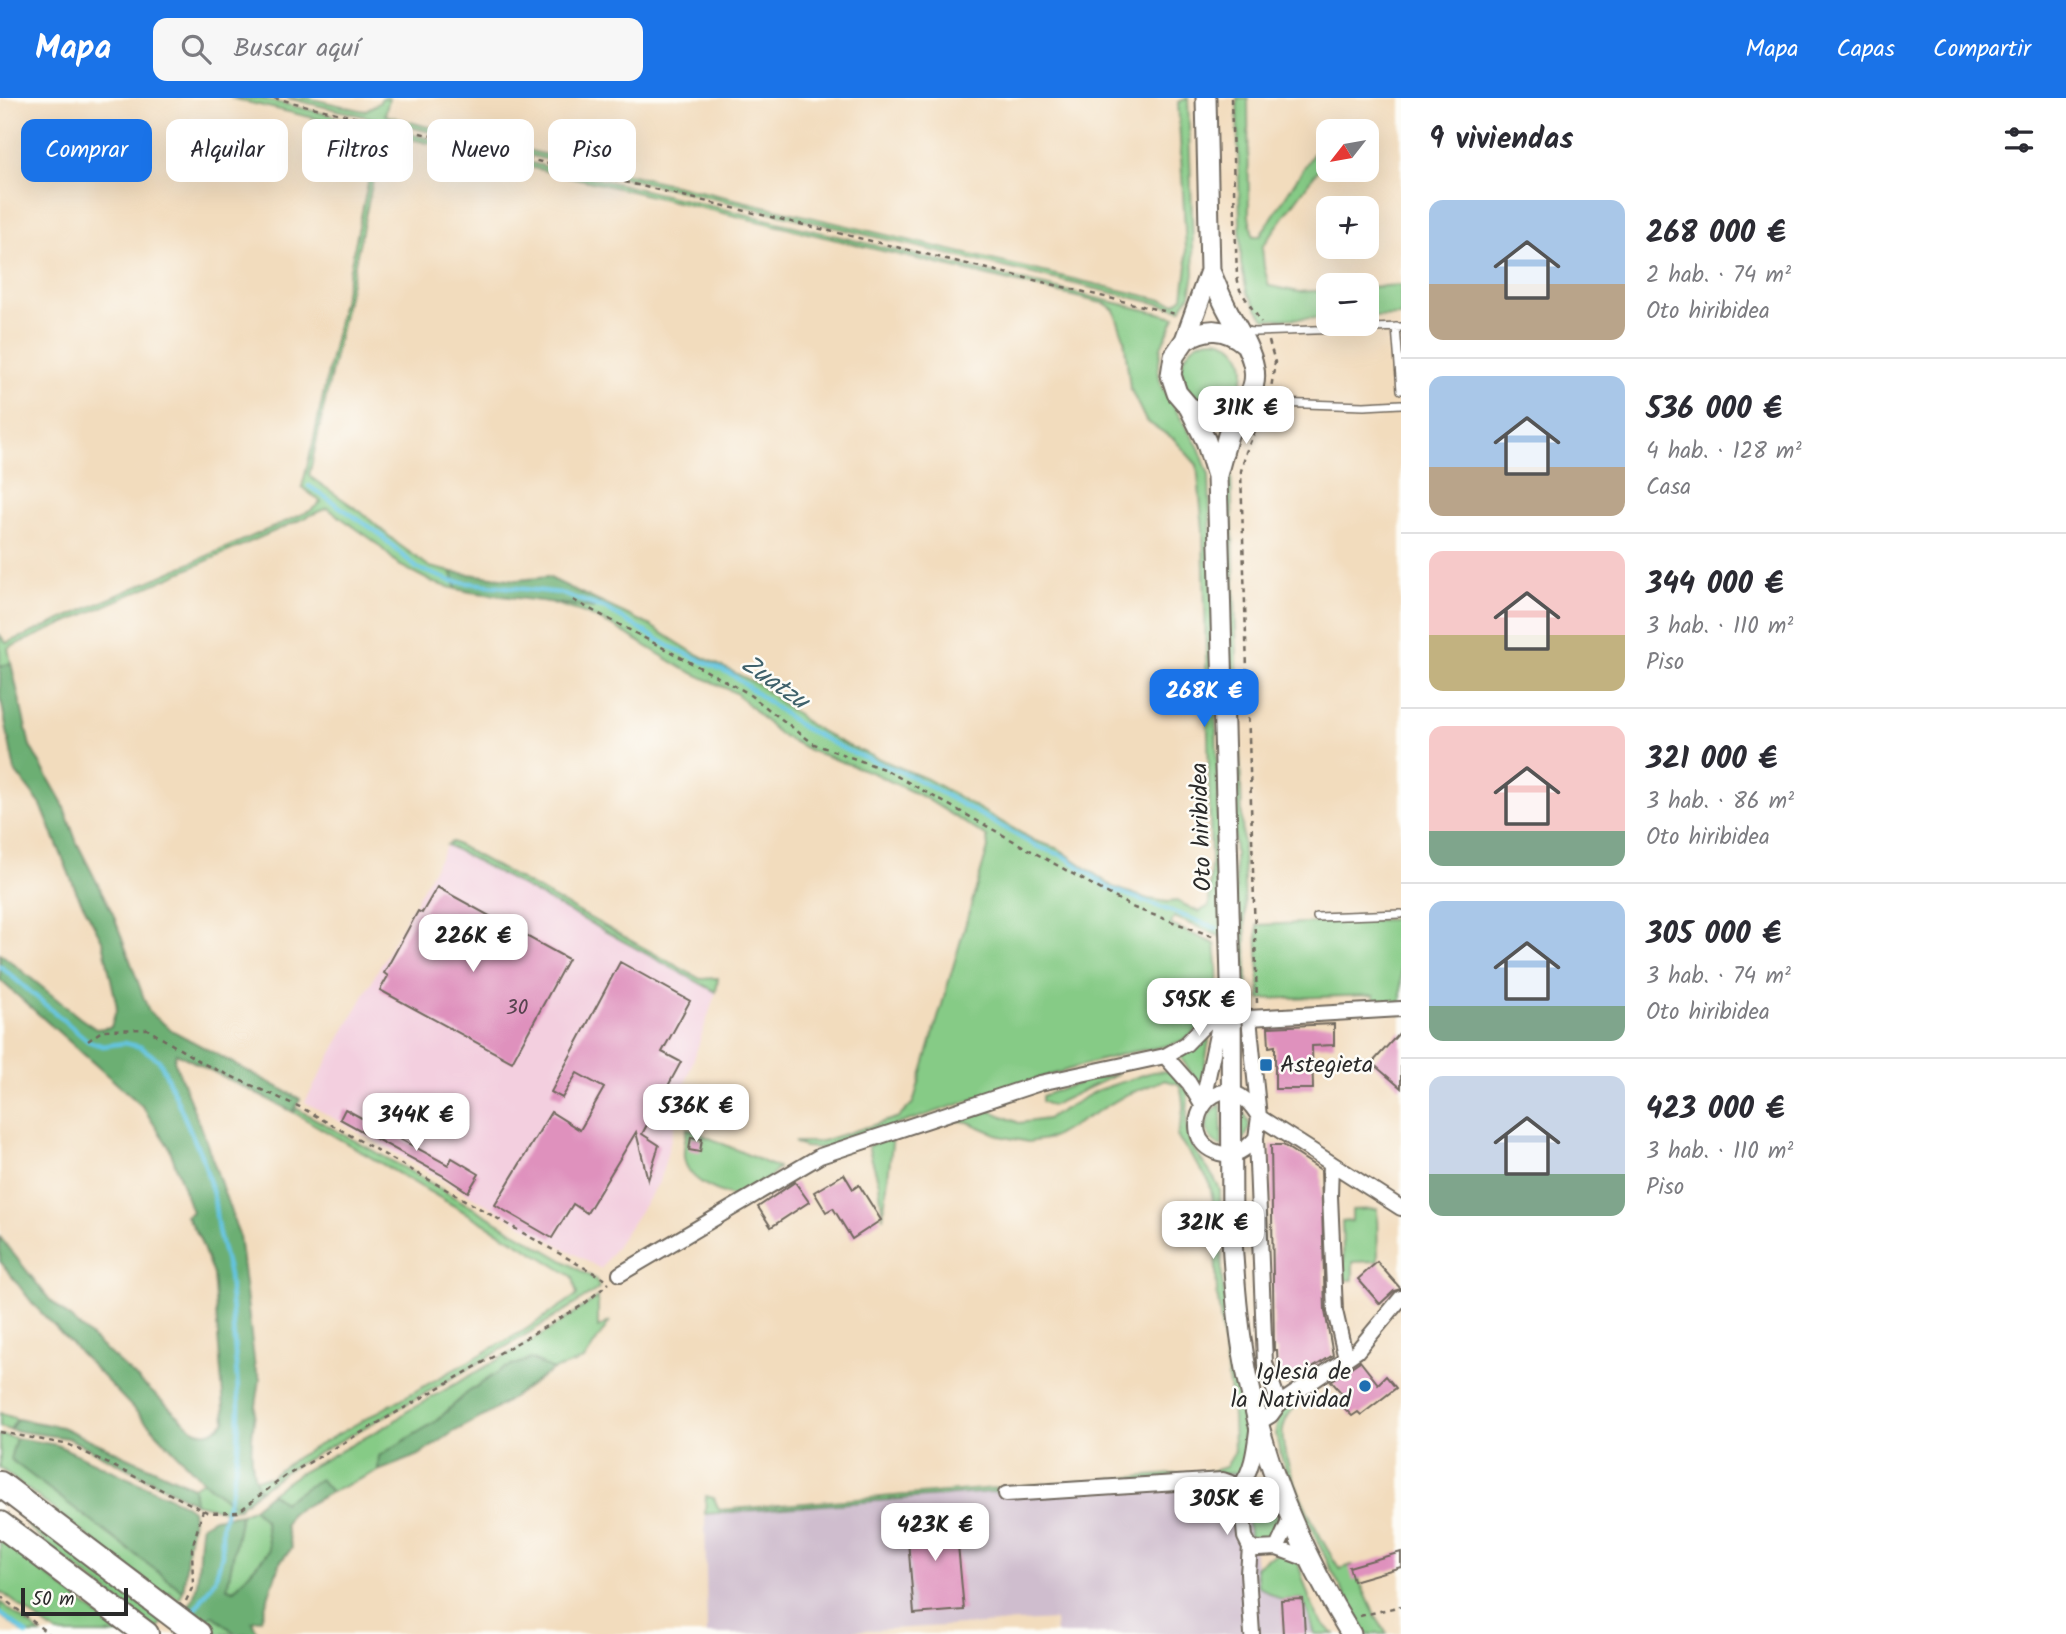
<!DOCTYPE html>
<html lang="es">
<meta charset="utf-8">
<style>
body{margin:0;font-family:Kalam,sans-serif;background:#f7f7f7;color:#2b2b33;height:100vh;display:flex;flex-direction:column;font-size:26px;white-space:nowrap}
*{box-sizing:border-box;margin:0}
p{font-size:23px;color:#7c7c81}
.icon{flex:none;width:38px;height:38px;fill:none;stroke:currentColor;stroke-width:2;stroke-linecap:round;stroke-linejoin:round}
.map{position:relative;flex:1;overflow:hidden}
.panel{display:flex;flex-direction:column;background:#fff;width:665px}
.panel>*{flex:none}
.top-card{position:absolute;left:21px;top:21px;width:665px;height:63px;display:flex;gap:14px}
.needle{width:46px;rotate:239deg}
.controls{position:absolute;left:1316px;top:21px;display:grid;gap:14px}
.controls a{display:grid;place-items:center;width:63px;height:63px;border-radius:14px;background:#fff;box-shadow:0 7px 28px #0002;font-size:35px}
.scale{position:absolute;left:21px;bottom:18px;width:107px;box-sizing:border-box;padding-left:7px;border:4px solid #2b2b2b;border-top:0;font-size:19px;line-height:24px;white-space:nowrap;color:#2b2b2b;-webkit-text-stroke:5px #fdfcf7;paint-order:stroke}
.price{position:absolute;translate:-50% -60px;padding:0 16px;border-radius:14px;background:#fff;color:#222;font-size:23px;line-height:46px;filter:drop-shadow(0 2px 4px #0008)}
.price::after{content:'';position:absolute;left:50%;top:42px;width:21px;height:16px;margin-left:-10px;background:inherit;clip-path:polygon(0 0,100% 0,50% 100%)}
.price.active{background:#1a73e8;color:#fff}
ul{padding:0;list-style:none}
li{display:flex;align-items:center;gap:21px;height:175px;padding:0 28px}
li+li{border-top:2px solid #e1e1e2}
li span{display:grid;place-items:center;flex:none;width:196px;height:140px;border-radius:14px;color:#555}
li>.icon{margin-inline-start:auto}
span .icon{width:84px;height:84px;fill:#fffc;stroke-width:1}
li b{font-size:30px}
h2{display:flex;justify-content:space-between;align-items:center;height:84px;padding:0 28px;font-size:30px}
.tag{padding:0 24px;border-radius:14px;background:#fff;box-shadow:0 7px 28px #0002;font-size:24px;line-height:63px}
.tag.active{background:#1a73e8;color:#fff}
header{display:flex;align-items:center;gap:42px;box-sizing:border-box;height:98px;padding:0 35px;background:#1a73e8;color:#fff}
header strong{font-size:33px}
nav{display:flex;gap:38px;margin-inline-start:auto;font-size:24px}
.search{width:490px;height:63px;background:#f7f7f7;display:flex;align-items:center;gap:18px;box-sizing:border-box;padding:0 24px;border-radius:14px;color:#7c7c81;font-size:26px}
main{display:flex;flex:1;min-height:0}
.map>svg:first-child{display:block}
</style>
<header>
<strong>Mapa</strong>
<div class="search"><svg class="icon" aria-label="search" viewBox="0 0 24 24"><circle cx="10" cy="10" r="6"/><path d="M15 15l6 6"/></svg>Buscar aquí</div>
<nav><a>Mapa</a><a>Capas</a><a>Compartir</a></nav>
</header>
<main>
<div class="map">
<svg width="1401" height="1536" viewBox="0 0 1401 1536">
<rect width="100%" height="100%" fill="#fdfcf7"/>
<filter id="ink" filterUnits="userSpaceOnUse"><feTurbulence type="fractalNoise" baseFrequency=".0143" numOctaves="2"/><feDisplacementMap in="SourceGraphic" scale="14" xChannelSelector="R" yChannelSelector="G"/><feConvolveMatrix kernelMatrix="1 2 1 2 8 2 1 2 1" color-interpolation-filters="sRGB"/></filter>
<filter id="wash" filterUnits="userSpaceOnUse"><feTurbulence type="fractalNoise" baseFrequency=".00686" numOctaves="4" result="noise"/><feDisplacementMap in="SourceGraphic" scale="28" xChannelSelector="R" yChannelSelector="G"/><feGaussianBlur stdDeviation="1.57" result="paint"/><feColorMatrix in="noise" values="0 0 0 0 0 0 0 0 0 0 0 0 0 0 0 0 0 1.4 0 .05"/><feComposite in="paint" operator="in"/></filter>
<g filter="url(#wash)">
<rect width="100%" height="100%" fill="#f2dcbd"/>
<path fill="#f3cfdf" d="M447 747 716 894 684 990 660 1083 601 1171 305 1004Z"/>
<path fill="#cfbdce" d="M1241 1375 1253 1441 1258 1488 1281 1502 1303 1501 1315 1536H1056L1055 1522 798 1536H707L705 1416Z"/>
<path fill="#86cb86" stroke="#587b58" stroke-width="2" d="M230 0H259L1175 219 1161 249 1158 271 1161 288 1199 350 1209 377 1222 839 1174 819 1171 827 1215 846C1219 883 1222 907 1193 935 1176 951 1145 950 1123 956 1021 983 923 1020 822 1050L804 1049 794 1044H819L899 1019 913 1005 988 750 987 739 925 700 873 675 809 652 779 636 736 595 682 570 615 529 582 514 552 505 594 510 600 504 649 527 694 555 758 586 811 628 846 647 927 681 1035 743 1059 751 1113 789 1148 801 1168 804 1177 803 1199 814 1209 808 1211 762 1203 431 1197 367 1174 341 1146 323 1130 290 1124 240 1114 212 1106 206 390 36 381 45 309 378 361 414 398 446 430 469 452 474 456 491 434 485 399 467 374 443 327 410 8 550 11 565 0 569V537L6 545 22 539 310 413 321 404 302 389 313 345 377 43 369 33Z
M287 0H308L364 13 379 5 382 0H389L385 17 424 28 1175 205 1183 199 1187 168 1178 4 1188 0 1194 176 1190 197 1181 211Z
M1237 0H1248L1249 118 1253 138H1260L1331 28 1343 29 1346 33H1328V58L1262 149 1264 169 1269 188 1299 194 1328 192V220L1264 221 1247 194 1241 166Z
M1401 187V218L1367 219V189Z
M1182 272a31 31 0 1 1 62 0a31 31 0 1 1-62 0Z
M1246 327V330L1233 357 1231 372 1248 910 1239 899 1224 382 1229 352Z
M452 744 700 881 718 880 716 894 447 747Z
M1401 821V903L1392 907H1374V897L1260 901 1257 827Z
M1211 932 1200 993 1192 976 1179 957 1194 949Z
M1171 973 1188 994C1189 1010 1183 1030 1190 1044 1198 1061 1213 1074 1220 1092L1222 1182 1245 1325V1370L1241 1375 705 1416 706 1398 714 1400 719 1412 1211 1373 1226 1369 1234 1355 1233 1319 1217 1195 1213 1102 1209 1083 1177 1038C1183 1020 1186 1005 1179 986L1164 982 1126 997 1052 1040 1028 1044 1000 1038 968 1024 949 1021 984 1010 1019 1025 1047 1021 1098 992 1152 974Z
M1118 976 1051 1008 1042 1003V998L1091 981Z
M1221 1006 1222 1049C1201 1039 1203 1018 1221 1006Z
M1240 1010C1252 1023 1252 1033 1240 1046Z
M297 1011 403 1069 595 1181 599 1187 598 1191C497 1258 390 1315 284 1374L260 1392 253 1381 270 1379 297 1359 525 1232 577 1197 573 1179 538 1157 293 1014Z
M687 1030 778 1070 769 1080 737 1100C717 1093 687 1084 684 1059 683 1050 686 1039 687 1030Z
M893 1038 883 1120 879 1086 868 1048Z
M1377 1111 1378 1163 1353 1164V1182H1344L1342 1124 1352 1123V1112Z
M598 1199V1230L610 1223 584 1262 553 1272 531 1261 503 1271 467 1295 435 1324 379 1358 378 1373 331 1394 320 1381 283 1404 271 1395 298 1376 392 1325 406 1314 545 1235Z
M1308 1297 1316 1299 1307 1298C1295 1309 1286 1315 1283 1332 1278 1360 1322 1447 1340 1471L1352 1467 1376 1519 1387 1536H1367C1342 1494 1322 1456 1303 1411 1292 1388 1279 1361 1276 1335 1275 1325 1282 1314 1286 1305Z
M0 1315 17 1321 10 1332 0 1329Z
M0 1337 16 1340 11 1361 183 1493 179 1502 169 1494 166 1498 0 1370Z
M203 1383 238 1410 223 1412 195 1405 193 1389Z
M1260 1386C1275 1396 1288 1439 1260 1444L1253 1441 1249 1436C1248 1418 1241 1395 1260 1386Z
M253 1410 265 1422 269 1453 234 1492 227 1490 241 1416Z
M29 1426 59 1444 163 1524 157 1532 56 1454 27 1428Z
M0 1441 122 1536H57L0 1493Z
M1280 1455 1298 1465C1307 1491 1311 1519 1334 1536H1315L1303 1501 1281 1502 1258 1488 1256 1469 1266 1461Z
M0 1504 41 1536H25L0 1517Z
M213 1517 236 1536H219L204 1525Z"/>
<path fill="#6caf73" stroke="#4c6d4f" stroke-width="2" d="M452 474 517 482 548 479 600 504 595 510 470 494 456 491Z
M11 565 30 648 62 704 77 745 113 816 149 914 173 933 300 1001 293 1014 176 955 174 962 206 1043 239 1137 255 1270 260 1281C256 1314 243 1363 260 1392L238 1410 203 1383 34 1207 0 1163V1139L50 1202 193 1331C207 1338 214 1334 225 1323L213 1177 199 1139 186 1118 192 1114 169 1049 142 1008 0 882V855L80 920 96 931 111 929 117 909 103 844 77 795 41 707 15 673 0 597V569Z
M531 1261 553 1272 488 1316 455 1333 419 1357 378 1373 379 1358 435 1324 467 1295 503 1271Z
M17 1321 62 1329 193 1389 195 1405 68 1340 10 1332Z
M16 1340 57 1347 184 1406 192 1412C195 1424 189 1435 188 1447 186 1463 186 1477 183 1493L10 1361Z
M320 1381 331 1394 290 1416 285 1428 292 1450 280 1464 261 1521 252 1523 258 1536H236L213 1517 206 1522 188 1508C203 1491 196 1452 202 1427L214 1420 241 1416 227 1490 234 1492 269 1453 265 1423 253 1410 271 1395 283 1404Z"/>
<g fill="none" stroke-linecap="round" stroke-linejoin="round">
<path stroke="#63c4e1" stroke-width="4.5" d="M309 388 377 434 417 470 451 483 560 495 606 511 669 548 731 576 802 629 846 652 913 679 1036 748 1064 758 1109 790 1216 830
M0 868 88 943 103 948 124 945 141 949 160 963 204 1064 214 1100 218 1132 229 1177 239 1306 238 1350 232 1391 222 1427V1457L215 1482 194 1513
M0 1515 27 1536"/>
</g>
<g id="blocks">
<path fill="#df91bd" d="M437 789 568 861 512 964 380 892 388 878 384 875 418 813 422 815Z
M620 864 690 903 662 954 681 964 642 1036 659 1047 648 1082 636 1034 587 1115 573 1106 552 1140 495 1107 551 1014 580 1032 604 990 577 975 562 1000 551 994Z
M1334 926V947L1312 948 1313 991H1275V948L1269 949 1268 929Z
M1401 933V990L1372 965Z
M345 1011 448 1067 452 1060 479 1076 468 1094 442 1077 340 1021Z
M691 1039 702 1041 700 1054 689 1052Z
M1271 1047H1283L1321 1072 1325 1213 1333 1257 1288 1285 1281 1281 1278 1272 1277 1252H1274Z
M844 1076 853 1091 859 1087 881 1122 852 1141 833 1110 826 1114 814 1094Z
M795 1084 809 1104 771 1129 758 1109Z
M1377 1164 1401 1191 1394 1193 1380 1206 1358 1181Z
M1360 1263 1378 1286 1386 1278 1396 1290 1361 1317 1358 1314 1352 1318 1340 1306 1345 1299 1331 1283Z
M955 1414 964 1512 914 1516 906 1418Z
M1401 1454V1469L1353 1483 1349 1469Z
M1303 1501 1305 1536H1283L1281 1502Z"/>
</g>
</g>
<g filter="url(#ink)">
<use href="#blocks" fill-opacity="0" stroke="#71695e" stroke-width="2"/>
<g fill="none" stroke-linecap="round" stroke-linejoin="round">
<defs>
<path id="lane" d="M1396 229 1401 292
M1241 233 1255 234 1401 229
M1249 304 1364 308 1401 306
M1317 819 1401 816"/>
<path id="street" d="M1243 917 1249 920 1401 911
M1249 920 1259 1019 1256 1040 1265 1265 1279 1306
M1165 958 1189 985 1202 1007
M1202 1007 1222 913
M1256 1040C1246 1051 1236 1060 1219 1055 1167 1041 1219 951 1259 1019L1401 1110
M1331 1065 1330 1098 1335 1213 1346 1261
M620 1176 820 1058 1040 985 1165 958 1186 946 1223 908
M1006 1396 1223 1382 1240 1388
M1250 1449 1248 1475 1252 1536
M1277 1450 1291 1419
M1310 1462 1277 1450 1258 1451 1250 1449 1245 1439 1240 1388C1254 1371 1255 1346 1258 1325L1271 1317 1279 1306 1357 1253 1401 1200"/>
<path id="secondary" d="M1206 0 1210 173 1185 242 1174 258 1171 277 1177 295 1189 309 1206 343 1217 378 1231 882 1232 1142C1235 1191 1239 1242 1250 1290 1268 1377 1305 1461 1351 1536
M1185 242C1206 229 1224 229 1244 245
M1189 309C1205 317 1221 319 1236 309 1275 284 1243 242 1228 213 1221 200 1216 186 1210 173
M1217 377 1228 337 1241 306"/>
<path id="highway" d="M0 1386 198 1536
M0 1426 146 1536"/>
</defs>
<use href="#lane" stroke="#71695e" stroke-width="10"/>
<use href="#street" stroke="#71695e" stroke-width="18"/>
<use href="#secondary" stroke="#71695e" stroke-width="23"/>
<use href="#highway" stroke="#71695e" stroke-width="28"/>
<path stroke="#71695e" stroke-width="2.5" stroke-dasharray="5 5" stroke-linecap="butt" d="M274 0 1176 216
M1231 0 1237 179 1240 192 1261 224
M1269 243 1275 264 1271 291
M573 502 746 594 814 646 886 672 1134 810 1215 839
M1257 905 1241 373 1246 354 1263 314
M88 943 103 932 147 931 204 966 302 1010 608 1183
M0 1334 70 1347 209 1415 238 1414 284 1379 583 1207 609 1185
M0 1498 49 1536
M186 1503 193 1488 192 1450 203 1412
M1360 1518 1401 1508"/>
<use href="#lane" stroke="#fff" stroke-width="7"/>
<use href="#street" stroke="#fff" stroke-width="14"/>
<use href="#secondary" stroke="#fff" stroke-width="19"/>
<use href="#highway" stroke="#fff" stroke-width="24"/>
</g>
</g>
<g fill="#1f6fb2" stroke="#fdfcf7" stroke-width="2.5">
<rect x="1259" y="960" width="14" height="14" rx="3.5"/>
<circle cx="1365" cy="1288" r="7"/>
</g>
<g text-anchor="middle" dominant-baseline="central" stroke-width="5" stroke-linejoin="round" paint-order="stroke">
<g font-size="21" fill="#584450">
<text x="517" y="910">30</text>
</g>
<g font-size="24" fill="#2b2b2b" stroke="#fdfcf7">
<text transform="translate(1202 729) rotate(-92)">Oto hiribidea</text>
</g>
<g font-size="24" fill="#2b2b2b" stroke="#fdfcf7" text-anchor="start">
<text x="1280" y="967">Astegieta</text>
<text x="1351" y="1274" text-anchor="end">Iglesia de<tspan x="1351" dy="28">la Natividad</tspan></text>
</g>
<g font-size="26" font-style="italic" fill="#3f616b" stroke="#fdfcf7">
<text transform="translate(774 585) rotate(35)">Zuatzu</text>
</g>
</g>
</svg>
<div class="controls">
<a><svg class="needle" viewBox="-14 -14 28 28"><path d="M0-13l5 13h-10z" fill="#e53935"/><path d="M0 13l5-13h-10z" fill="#7c7c81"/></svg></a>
<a>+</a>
<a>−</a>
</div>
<div class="scale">50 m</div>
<b class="price" style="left:1246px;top:348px">311K €</b>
<b class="price active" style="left:1204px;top:631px">268K €</b>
<b class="price" style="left:473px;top:876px">226K €</b>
<b class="price" style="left:1199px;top:940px">595K €</b>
<b class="price" style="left:696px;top:1046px">536K €</b>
<b class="price" style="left:416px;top:1055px">344K €</b>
<b class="price" style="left:1213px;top:1163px">321K €</b>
<b class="price" style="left:1227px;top:1439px">305K €</b>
<b class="price" style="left:935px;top:1465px">423K €</b>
<div class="top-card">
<a class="tag active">Comprar</a>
<a class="tag">Alquilar</a>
<a class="tag">Filtros</a>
<a class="tag">Nuevo</a>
<a class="tag">Piso</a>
</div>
</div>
<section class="panel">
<h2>9 viviendas<svg class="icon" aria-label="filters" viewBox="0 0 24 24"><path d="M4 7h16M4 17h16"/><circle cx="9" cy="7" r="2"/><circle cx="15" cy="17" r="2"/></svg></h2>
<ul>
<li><span style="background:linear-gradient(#a9c7e8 60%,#b9a48a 0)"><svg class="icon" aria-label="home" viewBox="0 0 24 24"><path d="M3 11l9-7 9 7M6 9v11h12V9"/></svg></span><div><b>268 000 €</b><p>2 hab. · 74 m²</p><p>Oto hiribidea</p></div></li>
<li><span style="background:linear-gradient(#a9c7e8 65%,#b9a48a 0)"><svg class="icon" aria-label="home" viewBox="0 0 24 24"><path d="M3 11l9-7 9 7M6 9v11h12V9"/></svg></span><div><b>536 000 €</b><p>4 hab. · 128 m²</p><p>Casa</p></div></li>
<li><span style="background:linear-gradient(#f6c9c9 60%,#c2b280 0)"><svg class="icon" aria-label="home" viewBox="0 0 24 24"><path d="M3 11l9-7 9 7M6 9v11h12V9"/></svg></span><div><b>344 000 €</b><p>3 hab. · 110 m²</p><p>Piso</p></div></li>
<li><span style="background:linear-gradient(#f6c9c9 75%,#7fa58c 0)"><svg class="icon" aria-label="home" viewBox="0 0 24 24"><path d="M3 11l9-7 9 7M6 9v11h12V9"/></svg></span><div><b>321 000 €</b><p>3 hab. · 86 m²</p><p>Oto hiribidea</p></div></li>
<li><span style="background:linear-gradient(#a9c7e8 75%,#7fa58c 0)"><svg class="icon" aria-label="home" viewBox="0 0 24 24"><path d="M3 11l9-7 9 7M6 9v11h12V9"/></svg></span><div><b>305 000 €</b><p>3 hab. · 74 m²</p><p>Oto hiribidea</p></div></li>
<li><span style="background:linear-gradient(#c9d6e8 70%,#7fa58c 0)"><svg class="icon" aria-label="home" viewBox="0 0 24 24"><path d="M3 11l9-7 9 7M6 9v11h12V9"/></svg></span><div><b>423 000 €</b><p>3 hab. · 110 m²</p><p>Piso</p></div></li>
</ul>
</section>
</main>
